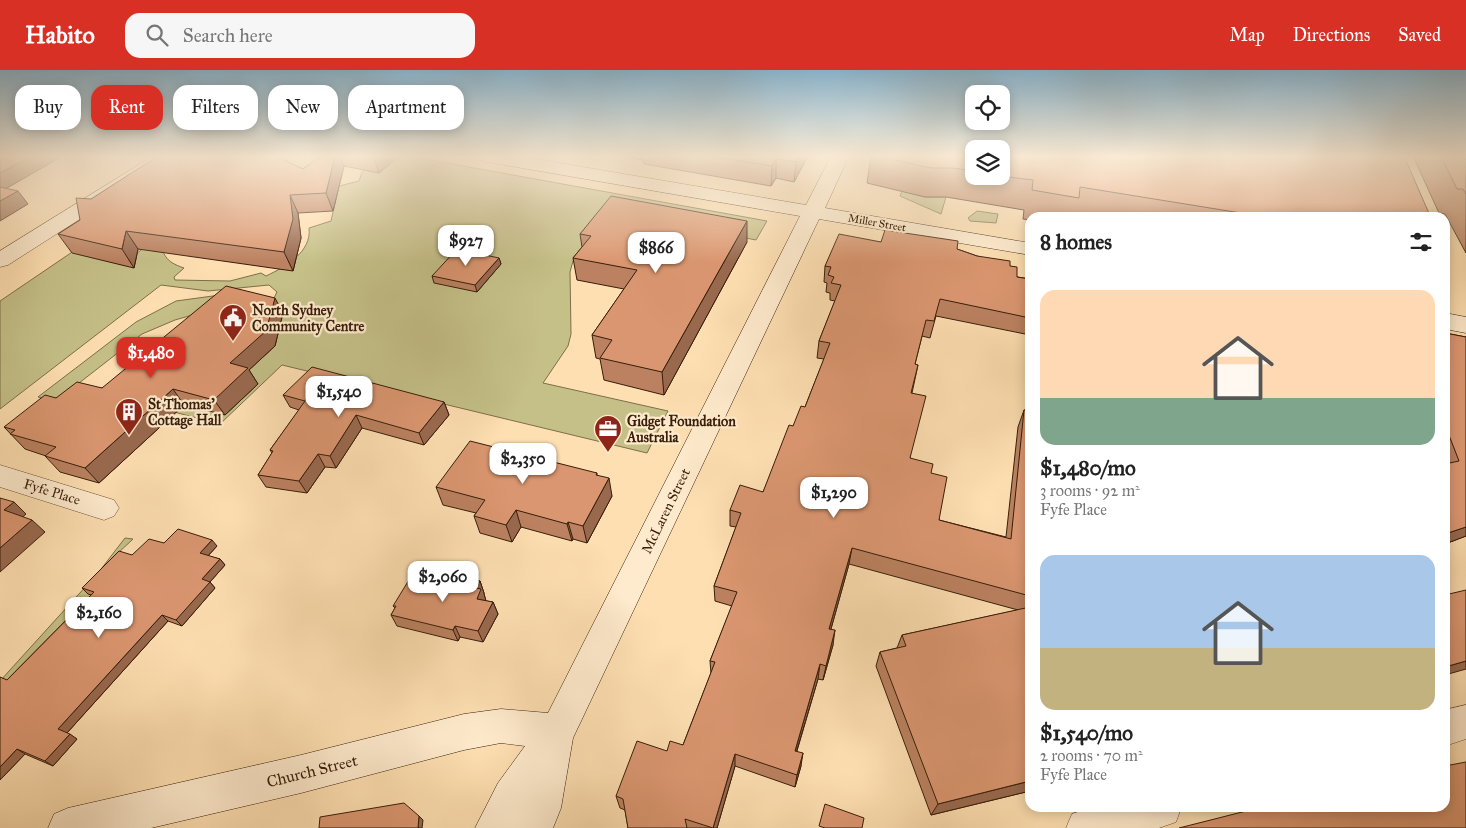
<!DOCTYPE html>
<meta charset="utf-8">
<style>
body{margin:0;font-family:"IM FELL Great Primer",serif;background:#f6f6f6;color:#222;height:100vh;display:flex;flex-direction:column;font-size:19px;white-space:nowrap}
*{box-sizing:border-box;margin:0}
p{font-size:16px;color:#767676}
.icon{flex:none;width:28px;height:28px;fill:none;stroke:currentColor;stroke-width:2;stroke-linecap:round;stroke-linejoin:round}
.map{position:relative;flex:1;overflow:hidden}
.drawer{position:absolute;left:1025px;top:142px;width:425px;height:600px;display:flex;flex-direction:column;background:#fff;border-radius:15px;box-shadow:0 2px 12px #0003}
.drawer>*{flex:none}
.hud{position:absolute;left:15px;top:15px;width:475px;height:45px;display:flex;gap:10px}
.fabs{position:absolute;left:965px;top:15px;display:grid;gap:10px}
.fabs a{display:grid;place-items:center;width:45px;height:45px;border-radius:10px;background:#fff;box-shadow:0 2px 12px #0003;font-size:25px}
.price{position:absolute;translate:-50% -42px;padding:0 11px;border-radius:10px;background:#fff;color:#222;font-size:16px;line-height:32px;filter:drop-shadow(0 1px 2px #0008)}
.price::after{content:'';position:absolute;left:50%;top:30px;width:15px;height:11px;margin-left:-8px;background:inherit;clip-path:polygon(0 0,100% 0,50% 100%)}
.price.current{background:#d93025;color:#fff}
ul{padding:0;list-style:none}
li{display:grid;align-content:center;gap:10px;height:265px;padding:0 15px}
li span{display:grid;place-items:center;height:155px;border-radius:15px;color:#555}
li>.icon{margin-inline-start:auto}
span .icon{width:90px;height:90px;fill:#fffc;stroke-width:1}
li b{font-size:21px}
h2{display:flex;justify-content:space-between;align-items:center;height:60px;padding:0 15px;font-size:21px}
.chip{padding:0 18px;border-radius:15px;background:#fff;box-shadow:0 2px 12px #0003;font-size:18px;line-height:45px}
.chip.current{background:#d93025;color:#fff}
header{display:flex;align-items:center;gap:30px;box-sizing:border-box;height:70px;padding:0 25px;background:#d93025;color:#fff}
header strong{font-size:24px}
nav{display:flex;gap:28px;margin-inline-start:auto;font-size:18px}
.search{width:350px;height:45px;background:#f6f6f6;display:flex;align-items:center;gap:12px;box-sizing:border-box;padding:0 18px;border-radius:15px;color:#767676;font-size:19px}
.map>svg:first-child{display:block}
</style>
<header>
<strong>Habito</strong>
<div class="search"><svg class="icon" aria-label="search" viewBox="0 0 24 24"><circle cx="10" cy="10" r="6"/><path d="M15 15l6 6"/></svg>Search here</div>
<nav><a>Map</a><a>Directions</a><a>Saved</a></nav>
</header>
<div class="map">
<svg width="1466" height="758" viewBox="0 0 1466 758">
<rect width="100%" height="100%" fill="#fedfb1"/>
<filter id="stains"><feTurbulence type="fractalNoise" baseFrequency=".004" numOctaves="4"/><feColorMatrix values="0 0 0 0 .2 0 0 0 0 .09 0 0 0 0 .02 0 0 0 .5 -.17"/></filter>
<radialGradient id="worn" r=".72"><stop offset=".6" stop-color="#630" stop-opacity="0"/><stop offset="1" stop-color="#630" stop-opacity=".3"/></radialGradient>
<path fill="#c5c088" stroke="#7e6e49" d="M280 86H349L324 106 339 116 359 111 362 102 382 86H408L767 151 756 170 609 142 573 191 570 202 571 264 568 276 543 313 668 341 647 383 282 295 220 354 128 330 268 240 277 222 269 215 208 221 161 215 0 339V231L87 172 137 183 156 169C166 185 163 191 184 198L174 207 175 210 230 211 261 203 266 206C285 197 312 182 309 158L331 151 338 120 262 99Z
M903 119 925 127H946L941 144 900 126Z
M977 141 998 144 996 153 970 151 968 148Z
M235 223 203 242 175 250 142 264 56 331 38 327 136 252 176 231Z
M125 468 133 469 117 484 88 523 100 528 15 615 0 611 98 503Z"/>
<g fill="none" stroke-linecap="round" stroke-linejoin="round">
<defs>
<path id="street" d="M153 86H174L172 90 8 195 0 197V181Z
M0 395 114 430 119 438 114 446 104 450 0 417Z
M1466 635V669L1445 676V640Z
M1090 738H1181L1176 752 1159 758H1066L1072 744Z"/>
<path id="secondary" d="M478 86H518L806 135 831 86H849L825 138 1030 173V185L819 149 573 668 561 738 553 758H475L498 713 525 676 501 673 464 680 301 723 151 758H48L54 744 68 738 301 685 464 644 501 639 548 643 800 146 487 92 480 90Z
M1445 243 1466 247V263L1445 259Z"/>
</defs>
<use href="#street" stroke="#694e34" stroke-width="1"/>
<use href="#secondary" stroke="#371d0a" stroke-width="1"/>
<use href="#street" fill="#feeacc" fill-rule="evenodd"/>
<use href="#secondary" fill="#feeacc" fill-rule="evenodd"/>
</g>
<path fill="#bb8160" stroke="#371d0a" d="M321 86H399L379 103 344 96 333 141 298 143 301 168 293 201 138 179 134 198 72 183 58 164 80 150 91 129 277 87 303 99Z
M620 86H808L794 112 776 108 771 116 644 94 643 90Z
M871 86H974V106H1001V86L1431 148 1072 147 1030 148V150L1023 149 1024 140 946 127H925L867 113Z
M1413 86H1466V183L1445 144 1439 143Z
M580 164 747 172 664 325 604 310 600 289 596 288 592 265 624 219 577 210 573 188 582 177Z
M881 172 957 179 977 186 1010 196 1017 207 1030 209V265L936 246 930 268 922 266 915 294 918 295 912 323 910 388 931 403 939 450 1006 467 1018 357 1024 340H1030V721L931 745 876 596 880 582 897 578 902 565 1018 540 849 494 831 559 833 575 823 610 818 609 797 681 801 696 795 717 735 696 717 758H628L625 740 620 738 616 726 667 681 683 675 711 603 710 591 732 536 715 531 714 516 736 457 730 456V440L763 422 793 356 805 337 824 289 817 288 819 271 835 231 830 230V223L826 222 827 213 824 212 825 196Z
M499 188 501 194 477 222 434 213 432 206Z
M283 243 275 276 249 300 258 314 225 345 184 335 99 413 60 402 45 386H46L25 379 4 357 56 328 102 318Z
M1445 263 1466 267V466L1445 474Z
M283 325 444 332 449 345 424 375 362 358 336 398 325 397 307 423 266 417 258 405 272 383 270 380 299 340 290 337Z
M597 403V405L612 426 587 473 573 469 572 471 521 457 512 472 480 463 474 446 476 443 443 435 436 417Z
M164 473 217 476 208 486 220 489 225 495 210 512 215 518 182 556 168 551 67 663 77 669 53 696 25 684 0 710 7 610 91 525 88 524 82 518 132 485Z
M480 511 484 523V524L486 531 493 532 498 544 483 572 460 567 458 571 397 556 391 545 395 538 393 536 446 512Z"/>
<path fill="#99694e" stroke="#371d0a" d="M32 86H63L0 122V103Z
M335 86H340L344 96 333 141 326 123Z
M373 86H399L379 103Z
M799 86H808L794 112 796 92Z
M776 89V108L771 116 772 96Z
M18 121 28 134 0 151V131Z
M290 125 298 143 301 168 293 201 284 182Z
M747 151V172L664 325 662 302Z
M126 161 138 179 134 198 122 179Z
M499 188 501 194 477 222 475 215Z
M275 228 283 243 275 276 249 300 258 314 225 345 214 330 230 293Z
M173 319 184 335 99 413 85 398Z
M444 332 449 345 424 375 419 363Z
M356 345 362 358 336 398 330 386Z
M318 384 325 397 307 423 299 411Z
M609 408 612 426 587 473 583 456Z
M14 432 26 444 17 452 4 440Z
M516 440 521 457 512 472 506 455Z
M32 450 45 462 0 502V478Z
M568 452 573 469 572 471 567 454Z
M1466 457V466L1445 474V464Z
M212 470 217 476 205 489 200 483Z
M852 478 849 494 827 573 829 559Z
M220 489 225 495 210 512 215 518 182 556 176 550 202 509Z
M480 511 484 523V524L486 531 477 529 476 518Z
M493 532 498 544 483 572 478 561Z
M162 545 168 551 66 664 58 659Z
M455 556 460 567 458 571 453 560Z
M835 560 833 575 823 610 826 596Z
M1466 591V599L1445 605V597Z
M820 594 818 609 793 693 795 681Z
M70 664 77 669 53 696 45 691Z
M17 679 25 684 0 710V697Z
M803 683 801 696 795 717 797 705Z
M735 684V696L717 758H713Z
M1030 711V721L931 745 938 734Z
M419 746 423 750 422 758H418Z"/>
<path fill="#da9670" stroke="#371d0a" d="M0 86H32L0 103Z
M158 86H275L303 99 321 86H335L326 123 290 125 293 149 284 182 126 161 122 179 58 164 80 150 76 128 91 129Z
M710 86H799L796 92 776 89 772 96Z
M877 86H974V101L952 98H931Z
M1001 86H1404L1431 148H1272L1080 117 1079 128 1032 120 1033 110 1001 106Z
M1441 86H1466V124L1463 119H1457Z
M0 117 18 121 0 131Z
M611 126 747 151 662 302 600 288 612 270 592 265 637 200 573 188 591 166 580 164Z
M885 160 958 171 957 179 977 186 1010 191V196L1017 197V207L1030 209V248L940 229 934 251 926 250 915 294 918 295 911 323 926 326 910 388 933 394 931 403 947 407 939 450 1011 469 1024 340H1030V526L852 478 829 559 835 560 826 596 820 594 795 681 803 683 797 705 735 684 713 758 685 749 687 758H628L623 729 616 726 637 671 667 681 670 671 683 675 715 592 710 591 737 522 714 516 741 443 730 440 740 415 763 422 789 355 793 356 801 336 805 337 830 273 819 271 841 215 831 213 834 207 828 205 831 197 825 196 839 164 881 172Z
M457 179 499 188 475 215 432 206Z
M226 216 275 228 266 261 230 293 248 298 214 330 173 319 85 398 45 386 56 377 10 364 15 360 4 357 45 325 56 328 77 312 102 318Z
M1445 263 1466 267V457L1445 464V394L1459 391 1445 355Z
M312 297 444 332 419 363 356 345 330 386 318 384 299 411 258 405 273 381 270 380 305 331 283 325Z
M470 371 597 403 596 405 609 408 583 456 568 452 567 454 516 440 506 455 474 446 485 430 436 417Z
M0 428 14 432 4 440 32 450 0 478Z
M178 459 212 470 200 483 220 489 202 509 210 512 176 550 162 545 58 659 70 664 45 691 17 679 0 697V607L7 610 94 522 82 518 119 481 132 485 149 469 164 473Z
M412 505 446 512 451 505 480 511 476 518 481 519 477 529 493 532 478 561 455 556 453 560 391 545 396 536H393Z
M1466 520V591L1445 597V525Z
M1030 537V711L938 734 880 582 906 576 902 565Z
M1466 692V758H1179L1258 738H1445V696Z
M404 733 419 746 418 758H319L320 747Z
M825 734 864 748 862 758H825L819 756Z"/>
<linearGradient id="sky" x2="0" y2="1"><stop stop-color="#8bb7d1"/><stop offset="0.45" stop-color="#fff1dc"/><stop offset="1" stop-color="#fff1dc" stop-opacity="0"/></linearGradient>
<rect width="1466" height="192" fill="url(#sky)"/>
<defs>
<symbol id="civic-pin" viewBox="-11 -11 22 30"><path d="M0 17L-7.5 6A9.5 9.5 0 1 1 7.5 6Z" fill="#8f2418" stroke="#feeacc"/><path d="M-.6-6.5H3V-4.5H.6V-3L4-1V1h2V6H-6V1h2V-1L-.6-3ZM-1.2 2.5V6h2.4V2.5Z" fill="#fff"/></symbol>
<symbol id="building-pin" viewBox="-11 -11 22 30"><path d="M0 17L-7.5 6A9.5 9.5 0 1 1 7.5 6Z" fill="#8f2418" stroke="#feeacc"/><path d="M-4-6H4V6H1V3H-1V6H-4ZM-2.5-4.3h1.7v1.8h-1.7ZM.8-4.3h1.7v1.8H.8ZM-2.5-1h1.7V.8h-1.7ZM.8-1h1.7V.8H.8Z" fill="#fff"/></symbol>
<symbol id="office-pin" viewBox="-11 -11 22 30"><path d="M0 17L-7.5 6A9.5 9.5 0 1 1 7.5 6Z" fill="#8f2418" stroke="#feeacc"/><path d="M-6-3h4V-5.5h4V-3h4V5H-6ZM-1-4.5V-3h2v-1.5ZM-6 0V1H6V0Z" fill="#fff"/></symbol>
</defs>
<g fill-rule="evenodd">
<use href="#civic-pin" x="217" y="232" width="32" height="43"/>
<use href="#building-pin" x="113" y="326" width="32" height="43"/>
<use href="#office-pin" x="592" y="343" width="32" height="43"/>
</g>
<g text-anchor="middle" dominant-baseline="central" stroke-width="4.5" stroke-linejoin="round" paint-order="stroke">
<g font-size="11" fill="#371d0a" stroke="#feeacc">
<text transform="translate(877 153) rotate(10)">Miller Street</text>
</g>
<g font-size="14" font-weight="bold" fill="#371d0a" stroke="#feeacc" text-anchor="start">
<text x="252" y="240">North Sydney<tspan x="252" dy="16">Community Centre</tspan></text>
<text x="148" y="334">St Thomas'<tspan x="148" dy="16">Cottage Hall</tspan></text>
<text x="627" y="351">Gidget Foundation<tspan x="627" dy="16">Australia</tspan></text>
</g>
<g font-size="14" fill="#371d0a" stroke="#feeacc">
<text transform="translate(52 422) rotate(17)">Fyfe Place</text>
<text transform="translate(666 441) rotate(-64)">McLaren Street</text>
</g>
<g font-size="16" fill="#371d0a" stroke="#feeacc">
<text transform="translate(312 701) rotate(-14)">Church Street</text>
</g>
</g>
<rect width="100%" height="100%" filter="url(#stains)"/>
<rect width="100%" height="100%" fill="url(#worn)"/>
</svg>
<div class="fabs">
<a><svg class="icon" aria-label="locate" viewBox="0 0 24 24"><circle cx="12" cy="12" r="6"/><path d="M12 2v4M12 18v4M2 12h4M18 12h4"/></svg></a>
<a><svg class="icon" aria-label="layers" viewBox="0 0 24 24"><path d="M12 4l9 5-9 5-9-5zM3 14l9 5 9-5"/></svg></a>
</div>
<b class="price" style="left:466px;top:197px">$927</b>
<b class="price" style="left:656px;top:204px">$866</b>
<b class="price current" style="left:151px;top:309px">$1,480</b>
<b class="price" style="left:339px;top:348px">$1,540</b>
<b class="price" style="left:523px;top:415px">$2,350</b>
<b class="price" style="left:834px;top:449px">$1,290</b>
<b class="price" style="left:443px;top:533px">$2,060</b>
<b class="price" style="left:99px;top:569px">$2,160</b>
<div class="hud">
<a class="chip">Buy</a>
<a class="chip current">Rent</a>
<a class="chip">Filters</a>
<a class="chip">New</a>
<a class="chip">Apartment</a>
</div>
<section class="drawer">
<h2>8 homes<svg class="icon" aria-label="filters" viewBox="0 0 24 24"><path d="M4 7h16M4 17h16"/><circle cx="9" cy="7" r="2"/><circle cx="15" cy="17" r="2"/></svg></h2>
<ul>
<li><span style="background:linear-gradient(#ffd9b3 70%,#7fa58c 0)"><svg class="icon" aria-label="home" viewBox="0 0 24 24"><path d="M3 11l9-7 9 7M6 9v11h12V9"/></svg></span><div><b>$1,480/mo</b><p>3 rooms · 92 m²</p><p>Fyfe Place</p></div></li>
<li><span style="background:linear-gradient(#a9c7e8 60%,#c2b280 0)"><svg class="icon" aria-label="home" viewBox="0 0 24 24"><path d="M3 11l9-7 9 7M6 9v11h12V9"/></svg></span><div><b>$1,540/mo</b><p>2 rooms · 70 m²</p><p>Fyfe Place</p></div></li>
</ul>
</section>
</div>
